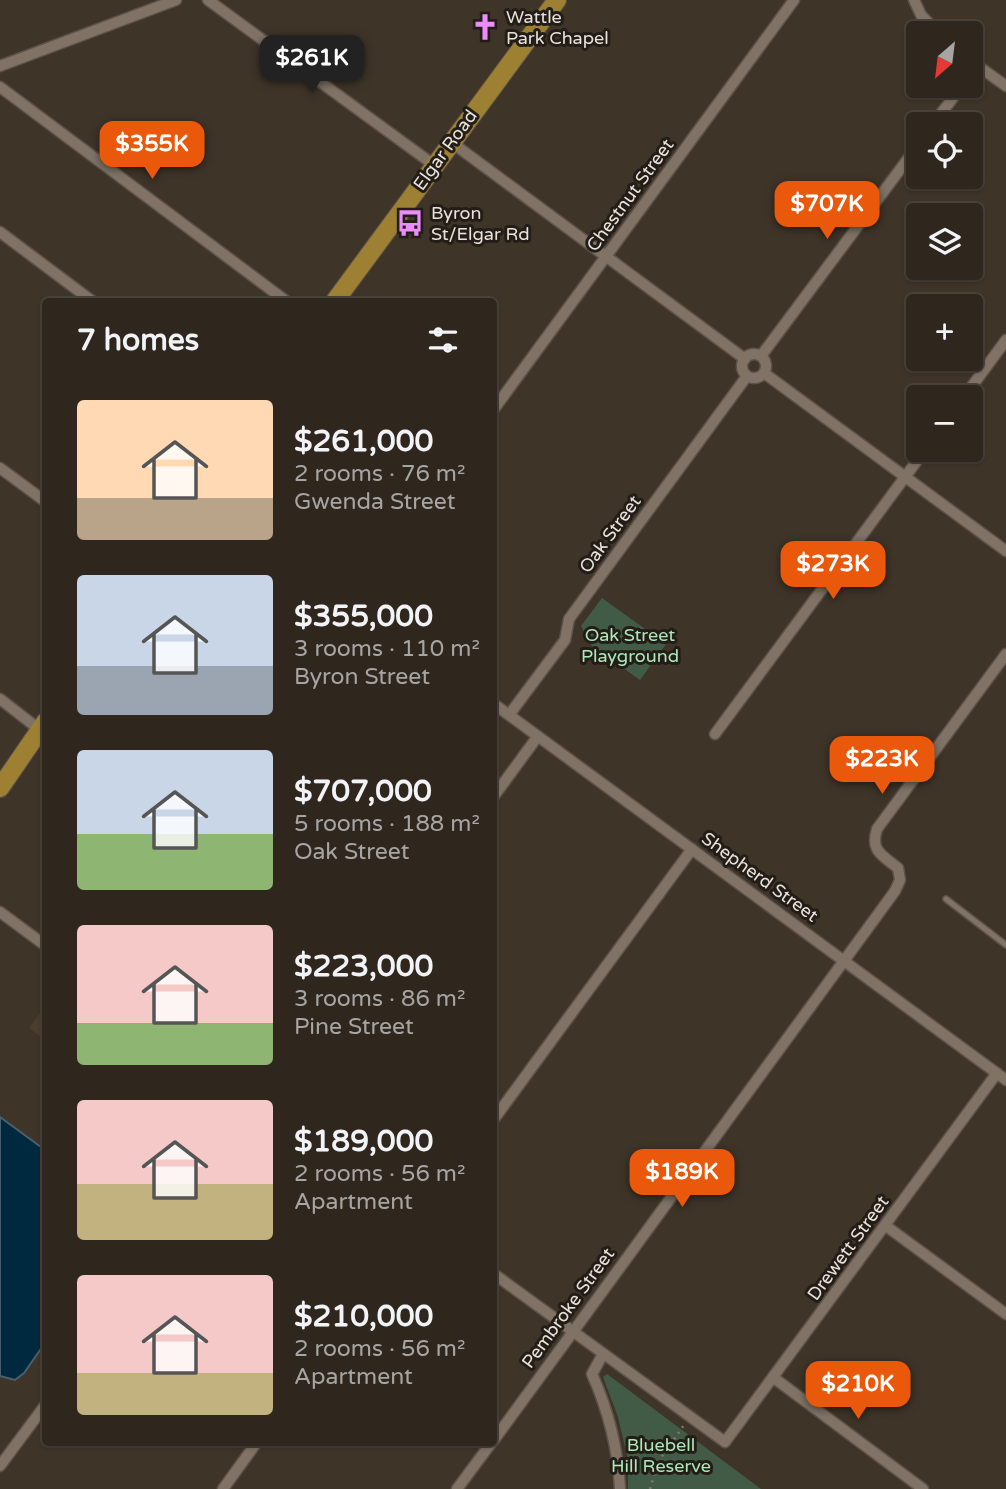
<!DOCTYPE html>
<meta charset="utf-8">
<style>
body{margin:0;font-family:"Varela Round",sans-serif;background:#3b332b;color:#f1f3f6;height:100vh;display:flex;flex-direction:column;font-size:26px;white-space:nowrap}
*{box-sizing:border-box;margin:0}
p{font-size:23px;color:#a7a5a4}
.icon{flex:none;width:38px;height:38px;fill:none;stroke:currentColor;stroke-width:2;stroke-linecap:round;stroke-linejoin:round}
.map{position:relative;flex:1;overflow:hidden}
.sheet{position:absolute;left:42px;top:298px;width:455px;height:1148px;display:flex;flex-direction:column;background:#2f271e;border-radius:7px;box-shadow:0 2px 5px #0004,0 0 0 2px #4a443c}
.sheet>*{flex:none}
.needle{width:46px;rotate:208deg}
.buttons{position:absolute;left:906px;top:21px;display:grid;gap:14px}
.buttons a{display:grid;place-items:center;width:77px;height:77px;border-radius:7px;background:#2f271e;box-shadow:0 2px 5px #0004,0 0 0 2px #4a443c;font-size:35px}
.price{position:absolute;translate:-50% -60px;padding:0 16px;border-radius:14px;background:#ea580c;color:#fff;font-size:23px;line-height:46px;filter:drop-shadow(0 2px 4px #0008)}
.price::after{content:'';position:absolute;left:50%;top:42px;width:21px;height:16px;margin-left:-10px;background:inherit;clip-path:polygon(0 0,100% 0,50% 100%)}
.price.selected{background:#222;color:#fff}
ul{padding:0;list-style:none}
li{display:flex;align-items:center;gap:21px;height:175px;padding:0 35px}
li span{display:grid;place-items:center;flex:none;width:196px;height:140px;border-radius:7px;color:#555}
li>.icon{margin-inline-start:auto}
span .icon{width:84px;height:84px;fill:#fffc;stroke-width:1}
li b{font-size:30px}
h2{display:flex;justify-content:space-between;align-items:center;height:84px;padding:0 35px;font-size:30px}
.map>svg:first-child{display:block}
</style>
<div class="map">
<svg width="1006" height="1489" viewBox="0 0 1006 1489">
<rect width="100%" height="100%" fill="#3f3428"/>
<path fill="#4c3c2c" d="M45 1006V1040L29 1028Z"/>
<path fill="#425b47" d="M602 598 666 644 640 680 592 646 581 626Z
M607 1374 761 1489H628V1460L618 1417 603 1377Z"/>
<path fill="#00293f" stroke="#46606e" stroke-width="2" d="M0 1117 45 1150V1343L24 1373 15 1380 0 1376Z"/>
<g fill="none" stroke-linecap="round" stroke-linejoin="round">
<defs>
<path id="service" d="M946 899 1006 945"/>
<path id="minor" d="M208 0 434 165
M914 0 921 15 938 33
M971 61 1006 86
M0 66 176 0
M0 87 286 301
M933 124 962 86
M451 142 745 359
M0 232 92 301
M742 366a12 12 0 1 1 24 0a12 12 0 1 1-24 0Z
M761 356 919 144
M764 373 1006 551
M964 397 1006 340
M494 409 794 0
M0 468 46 502
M0 699 40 730
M494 704 1006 1080
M509 715 565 640 569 619 747 376
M715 734 925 450
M494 796 538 736
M0 912 46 946
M494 1119 692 849
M886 1226 1006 1314
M494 1274 725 1442 997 1073
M603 1354 592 1374C609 1412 618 1448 620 1489
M774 1378 923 1489
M494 1440 895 891 900 880 898 868C882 855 870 851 877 829L1006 654
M0 1466 46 1404
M223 1489 257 1442
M457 1489 492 1442"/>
<path id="primary" d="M335 301 557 0
M0 788 46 721"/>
</defs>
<use href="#service" stroke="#5d5249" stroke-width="8"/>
<use href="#minor" stroke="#5d5249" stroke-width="13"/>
<use href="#primary" stroke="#5d5249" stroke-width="20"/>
<path stroke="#82786e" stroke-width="2.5" stroke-dasharray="2 5" stroke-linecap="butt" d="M650 1489 658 1462 684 1425"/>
<use href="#service" stroke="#807366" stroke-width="5"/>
<use href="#minor" stroke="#807366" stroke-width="10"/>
<use href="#primary" stroke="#9d8032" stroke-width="18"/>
</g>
<defs>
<symbol id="church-bare" viewBox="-9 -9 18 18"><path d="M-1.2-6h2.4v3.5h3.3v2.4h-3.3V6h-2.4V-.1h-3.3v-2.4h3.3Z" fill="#ec8cfb" stroke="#221d17" stroke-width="2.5" paint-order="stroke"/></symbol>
<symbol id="bus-bare" viewBox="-9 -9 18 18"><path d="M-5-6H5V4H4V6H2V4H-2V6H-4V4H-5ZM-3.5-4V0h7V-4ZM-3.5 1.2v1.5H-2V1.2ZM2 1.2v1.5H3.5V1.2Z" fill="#ec8cfb" stroke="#221d17" stroke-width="2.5" paint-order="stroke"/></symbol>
</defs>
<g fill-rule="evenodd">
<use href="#church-bare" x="466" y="8" width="38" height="38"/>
<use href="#bus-bare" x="391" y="204" width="38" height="38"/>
</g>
<g text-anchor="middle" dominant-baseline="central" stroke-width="6" stroke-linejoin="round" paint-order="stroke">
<g font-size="18" fill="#e9e1da" stroke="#221d17" text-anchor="start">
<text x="506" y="17">Wattle<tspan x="506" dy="21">Park Chapel</tspan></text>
<text x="431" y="213">Byron<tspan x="431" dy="21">St/Elgar Rd</tspan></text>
</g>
<g font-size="18" fill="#e9e1da" stroke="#221d17">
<text transform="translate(445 150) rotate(-54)">Elgar Road</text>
<text transform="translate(630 195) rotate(-54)">Chestnut Street</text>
<text transform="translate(610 534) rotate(-54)">Oak Street</text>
<text transform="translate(760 877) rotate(36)">Shepherd Street</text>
<text transform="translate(848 1248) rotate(-54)">Drewett Street</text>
<text transform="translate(568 1308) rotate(-54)">Pembroke Street</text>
</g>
<g font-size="18" fill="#ade8b8" stroke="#221d17">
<text x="630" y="635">Oak Street<tspan x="630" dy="21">Playground</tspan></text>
<text x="661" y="1445">Bluebell<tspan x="661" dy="21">Hill Reserve</tspan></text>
</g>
</g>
</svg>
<div class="buttons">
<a><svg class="needle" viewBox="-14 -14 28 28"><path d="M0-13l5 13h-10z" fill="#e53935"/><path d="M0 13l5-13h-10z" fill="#a7a5a4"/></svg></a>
<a><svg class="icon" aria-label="locate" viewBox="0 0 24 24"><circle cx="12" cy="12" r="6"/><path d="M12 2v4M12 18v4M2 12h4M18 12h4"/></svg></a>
<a><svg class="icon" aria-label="layers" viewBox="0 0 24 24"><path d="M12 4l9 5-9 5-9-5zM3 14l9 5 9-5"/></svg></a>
<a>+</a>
<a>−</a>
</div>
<b class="price selected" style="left:312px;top:95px">$261K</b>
<b class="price" style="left:152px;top:181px">$355K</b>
<b class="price" style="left:827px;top:241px">$707K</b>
<b class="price" style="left:833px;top:601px">$273K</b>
<b class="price" style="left:882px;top:796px">$223K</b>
<b class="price" style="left:682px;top:1209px">$189K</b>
<b class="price" style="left:858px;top:1421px">$210K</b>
<section class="sheet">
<h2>7 homes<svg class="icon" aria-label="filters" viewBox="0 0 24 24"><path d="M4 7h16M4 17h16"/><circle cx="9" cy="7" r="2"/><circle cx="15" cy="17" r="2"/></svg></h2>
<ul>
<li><span style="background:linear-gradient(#ffd9b3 70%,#b9a48a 0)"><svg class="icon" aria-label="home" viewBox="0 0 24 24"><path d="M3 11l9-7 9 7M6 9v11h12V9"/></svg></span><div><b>$261,000</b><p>2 rooms · 76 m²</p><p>Gwenda Street</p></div></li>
<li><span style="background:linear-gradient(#c9d6e8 65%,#9aa5b1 0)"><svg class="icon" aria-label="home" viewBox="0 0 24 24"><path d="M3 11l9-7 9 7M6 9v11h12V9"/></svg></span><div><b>$355,000</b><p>3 rooms · 110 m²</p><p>Byron Street</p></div></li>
<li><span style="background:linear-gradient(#c9d6e8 60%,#8fb573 0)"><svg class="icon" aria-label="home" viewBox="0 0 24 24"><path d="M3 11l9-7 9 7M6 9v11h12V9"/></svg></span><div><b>$707,000</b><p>5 rooms · 188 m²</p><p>Oak Street</p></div></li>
<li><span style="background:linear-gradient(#f6c9c9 70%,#8fb573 0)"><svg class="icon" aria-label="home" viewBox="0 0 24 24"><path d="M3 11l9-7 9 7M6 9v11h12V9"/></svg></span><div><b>$223,000</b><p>3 rooms · 86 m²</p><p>Pine Street</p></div></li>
<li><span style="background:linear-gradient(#f6c9c9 60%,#c2b280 0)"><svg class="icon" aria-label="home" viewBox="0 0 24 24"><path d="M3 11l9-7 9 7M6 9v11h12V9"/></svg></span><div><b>$189,000</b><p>2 rooms · 56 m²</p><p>Apartment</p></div></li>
<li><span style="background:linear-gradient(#f6c9c9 70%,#c2b280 0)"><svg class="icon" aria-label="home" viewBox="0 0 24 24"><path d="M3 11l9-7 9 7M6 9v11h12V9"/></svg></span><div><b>$210,000</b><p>2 rooms · 56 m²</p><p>Apartment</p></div></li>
</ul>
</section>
</div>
